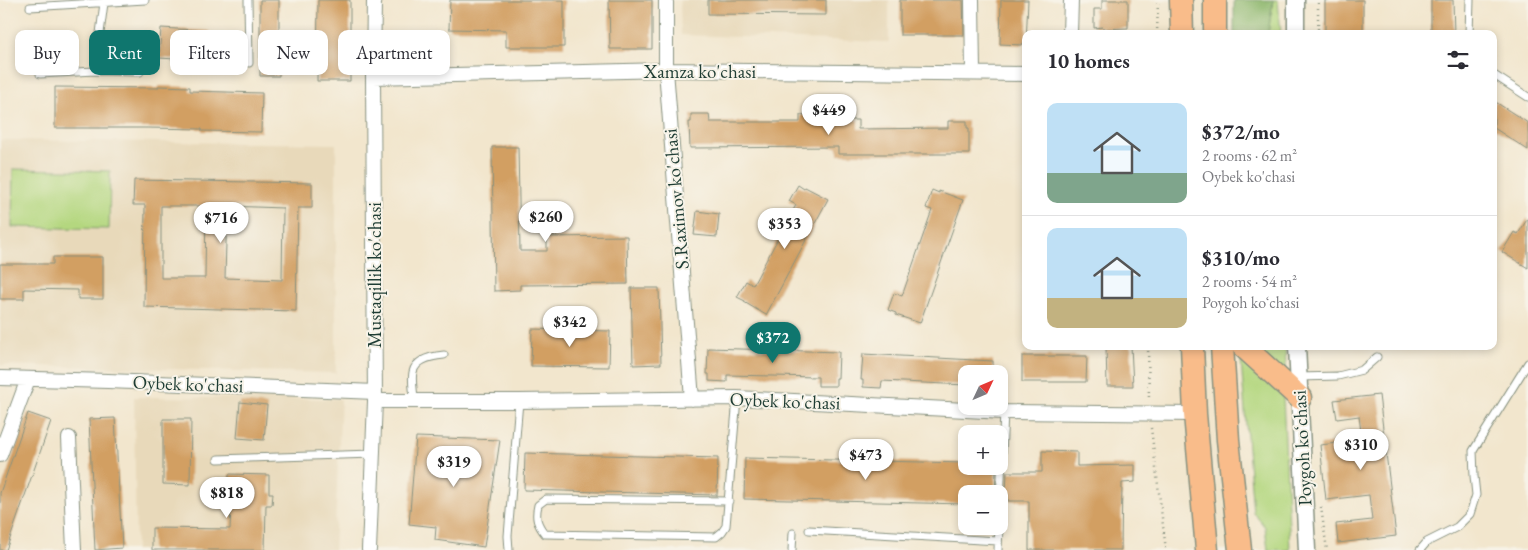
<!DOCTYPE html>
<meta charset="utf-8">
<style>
body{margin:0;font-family:"EB Garamond",serif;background:#f7f7f7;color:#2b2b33;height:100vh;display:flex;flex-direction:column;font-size:19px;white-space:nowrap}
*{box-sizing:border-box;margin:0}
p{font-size:16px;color:#7c7c81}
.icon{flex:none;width:28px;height:28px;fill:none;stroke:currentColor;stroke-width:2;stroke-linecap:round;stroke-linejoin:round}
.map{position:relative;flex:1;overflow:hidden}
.details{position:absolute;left:1022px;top:30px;width:475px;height:320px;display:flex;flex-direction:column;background:#fff;border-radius:10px;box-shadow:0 2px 8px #0003}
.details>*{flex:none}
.banner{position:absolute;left:15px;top:30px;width:475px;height:45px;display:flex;gap:10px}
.needle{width:32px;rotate:46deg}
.controls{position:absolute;left:958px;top:365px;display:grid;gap:10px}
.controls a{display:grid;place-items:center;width:50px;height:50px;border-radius:10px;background:#fff;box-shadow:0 2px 8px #0003;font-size:25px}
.price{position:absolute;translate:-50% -42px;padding:0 11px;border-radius:18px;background:#fff;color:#222;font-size:16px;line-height:32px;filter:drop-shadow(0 1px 2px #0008)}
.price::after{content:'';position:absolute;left:50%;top:30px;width:15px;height:11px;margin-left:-8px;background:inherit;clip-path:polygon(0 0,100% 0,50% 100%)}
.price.selected{background:#0f766e;color:#fff}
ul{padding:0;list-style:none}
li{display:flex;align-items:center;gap:15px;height:125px;padding:0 25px}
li+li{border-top:1px solid #e1e1e2}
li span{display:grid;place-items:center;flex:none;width:140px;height:100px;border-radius:10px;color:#555}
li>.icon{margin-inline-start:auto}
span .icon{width:60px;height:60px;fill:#fffc;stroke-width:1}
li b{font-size:21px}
h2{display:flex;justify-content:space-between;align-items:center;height:60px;padding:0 25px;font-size:21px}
.tag{padding:0 18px;border-radius:10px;background:#fff;box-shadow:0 2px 8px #0003;font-size:18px;line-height:45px}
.tag.selected{background:#0f766e;color:#fff}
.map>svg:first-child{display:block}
</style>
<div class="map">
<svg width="1528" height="550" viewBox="0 0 1528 550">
<rect width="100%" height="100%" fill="#f7f3e8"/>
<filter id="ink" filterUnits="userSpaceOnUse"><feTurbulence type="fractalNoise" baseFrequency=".02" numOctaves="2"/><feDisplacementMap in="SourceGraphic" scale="10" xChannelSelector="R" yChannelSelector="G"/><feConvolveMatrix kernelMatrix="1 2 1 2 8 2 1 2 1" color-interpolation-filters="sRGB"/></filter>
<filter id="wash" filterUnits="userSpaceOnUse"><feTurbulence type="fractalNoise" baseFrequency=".0096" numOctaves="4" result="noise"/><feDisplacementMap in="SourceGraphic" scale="20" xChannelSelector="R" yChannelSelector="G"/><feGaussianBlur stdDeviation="1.12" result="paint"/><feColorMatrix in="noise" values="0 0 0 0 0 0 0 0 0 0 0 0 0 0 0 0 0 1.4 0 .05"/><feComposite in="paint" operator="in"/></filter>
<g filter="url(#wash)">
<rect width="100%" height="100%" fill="#f2e6cd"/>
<path fill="#e8d9ba" d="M680 0H889V42L681 35Z
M0 140 336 144V373L0 365Z
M134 397 341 399 334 550H136Z"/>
<path fill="#b4d77f" stroke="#6a8a5a" d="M1273 0H1278L1281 34H1268Z
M13 169 110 171 109 229 12 227Z
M1253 346H1285L1286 368 1280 372Z
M1241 361 1283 396 1290 550H1268L1265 527 1253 512Z"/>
<path fill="#8fb86e" stroke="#577a51" d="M1234 0H1273L1268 34H1234Z"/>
<g id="blocks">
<path fill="#d29f62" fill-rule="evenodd" d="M260 0H279V76H260Z
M318 0H350V81H317Z
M450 0H564V47H506V30L449 29Z
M609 0H652V49H610Z
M708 0H826V15L708 14Z
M900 0H963L964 35H900Z
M1001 0H1028L1026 43H1023L1022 45 1000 44Z
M1102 0H1128V28L1103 29V27L1094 28V9H1102Z
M1325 0H1363V34H1325Z
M1431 0H1453L1454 34H1431Z
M161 28 210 31 208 61 159 58Z
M158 86 190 87V91L262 93 261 132 202 131V129L147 128H55V87L158 88Z
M1494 101 1528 123V150L1494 128Z
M691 114H709L710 122H800V115L818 114V120H858V129L948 128V121H967V128H969V154H838V147L690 148 689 122H691Z
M492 147H518L520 251H547V237L627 236 628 284 520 285V290L494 291Z
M134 180 312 183V208H298L296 311 144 307 145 205H133ZM161 206H206L205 278H161ZM227 206 283 208 282 280 225 278Z
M798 185 804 189 805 187 828 199 766 315 744 302 745 301 737 297 746 281 753 285 796 205 789 201Z
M932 190 939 193V191L963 200 920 323 896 315V313L888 310 894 293 902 296 932 210 926 208Z
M697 211 719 214 717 237 694 235Z
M1528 218V268L1502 252 1514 232 1518 234Z
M53 257H103V299H78V290L24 289V299H0V264H53Z
M631 288H659L661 364 633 365Z
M532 329 610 331 609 367 531 366Z
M1106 346H1131L1133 386H1107Z
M708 348 839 352 838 378H836V386H818V377L727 375V382L709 381V374H707Z
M863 354 993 361V374H966V385L882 381 881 388 863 387V380H861Z
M1022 356H1087L1086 382H1022Z
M1379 395 1396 536 1338 543 1336 524 1372 520 1369 495 1326 500 1320 445 1362 440 1359 416 1337 419 1334 400Z
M240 402 267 405 264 440 237 438Z
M28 413 51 421 6 550H0V493Z
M115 418 122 548 95 550 89 419Z
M163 419H191L190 485 163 484Z
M416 437 500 440 484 547 435 540 436 527 409 524Z
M1042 451 1077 452V466L1135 465V482L1122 483 1121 550H1029V501H1008V494H1006L1007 472H1042Z
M525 453 718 458 717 495 524 490Z
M745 458 966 463V466H993V472H996L995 494H966V504L744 499Z
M229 474 269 475V493H273L272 505H266L265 550H152V528L230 529 231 505 214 504V479H229Z"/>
</g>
</g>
<g filter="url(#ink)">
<use href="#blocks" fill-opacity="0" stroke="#889280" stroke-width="1"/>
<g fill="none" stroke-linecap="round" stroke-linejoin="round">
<defs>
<path id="service" d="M248 0 249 63
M30 7 145 0
M1469 34 1470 0
M95 71 104 3
M40 74 95 71 140 72
M1494 75 1528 97
M1299 377 1338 376 1362 370 1377 357
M414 401C414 392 411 380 413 372 416 359 433 356 444 355
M218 459 373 454
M729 501 546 499 538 505C535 518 537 524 545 534L716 537 722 532 726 526 737 398
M999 521 1004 412
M809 530 998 541
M509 550 508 536 519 401
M792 550 793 533
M998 550 999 526
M1420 550 1427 542 1457 527 1470 514 1476 495 1474 476 1473 451 1528 363"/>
<path id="minor" d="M666 0V70L692 399
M972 0 973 73
M1070 34 1071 0
M373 77 666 70 1026 74
M0 378 108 381 375 392
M375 401H519L737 398 1004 412 1195 414
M69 438 74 550
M0 455 28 379
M369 550 375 401 373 77 374 0"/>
<path id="tertiary" d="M1296 0V34
M1297 346 1307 550"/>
<path id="trunk" d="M1181 0 1182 34
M1215 34V0
M1192 346 1195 414 1207 550
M1222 346 1228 440 1240 550
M1243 346 1300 398"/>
</defs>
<use href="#service" stroke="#889280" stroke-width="9"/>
<use href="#minor" stroke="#889280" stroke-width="16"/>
<use href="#tertiary" stroke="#889280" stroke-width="19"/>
<use href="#trunk" stroke="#889280" stroke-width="25"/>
<path stroke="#889280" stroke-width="2.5" stroke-dasharray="1 4" stroke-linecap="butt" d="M1157 34 1158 0
M1318 34V0
M1148 346 1149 400
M1151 428 1166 550
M1321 507 1327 550"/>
<use href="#service" stroke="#fff" stroke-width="7"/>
<use href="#minor" stroke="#fff" stroke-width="14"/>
<use href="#tertiary" stroke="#fff" stroke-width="16"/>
<use href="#trunk" stroke="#f9bc8a" stroke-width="22"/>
</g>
</g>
<g text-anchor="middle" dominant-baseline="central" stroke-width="4" stroke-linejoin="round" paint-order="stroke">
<g font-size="19" fill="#1f3d34" stroke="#f7f3e8">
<text x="700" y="71">Xamza ko'chasi</text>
<text transform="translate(676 199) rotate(-95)">S.Raximov ko'chasi</text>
<text transform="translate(374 275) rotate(-90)">Mustaqillik ko'chasi</text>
<text transform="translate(188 384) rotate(2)">Oybek ko'chasi</text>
<text transform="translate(785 401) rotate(2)">Oybek ko'chasi</text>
<text transform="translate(1302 448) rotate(-93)">Poygoh koʻchasi</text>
</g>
</g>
</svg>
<div class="controls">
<a><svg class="needle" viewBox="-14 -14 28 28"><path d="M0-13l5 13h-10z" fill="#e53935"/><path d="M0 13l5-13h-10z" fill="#7c7c81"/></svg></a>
<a>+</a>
<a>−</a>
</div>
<b class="price" style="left:829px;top:136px">$449</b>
<b class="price" style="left:546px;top:243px">$260</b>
<b class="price" style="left:221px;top:244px">$716</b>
<b class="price" style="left:785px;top:250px">$353</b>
<b class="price" style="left:570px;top:348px">$342</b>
<b class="price selected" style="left:773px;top:364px">$372</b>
<b class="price" style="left:1361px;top:471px">$310</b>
<b class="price" style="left:866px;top:481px">$473</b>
<b class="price" style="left:454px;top:488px">$319</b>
<b class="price" style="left:227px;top:519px">$818</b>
<div class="banner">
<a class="tag">Buy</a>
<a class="tag selected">Rent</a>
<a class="tag">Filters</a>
<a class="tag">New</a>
<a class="tag">Apartment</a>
</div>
<section class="details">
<h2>10 homes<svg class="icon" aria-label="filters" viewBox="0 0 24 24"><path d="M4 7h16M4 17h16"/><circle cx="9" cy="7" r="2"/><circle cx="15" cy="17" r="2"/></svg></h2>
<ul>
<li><span style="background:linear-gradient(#bfe0f5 70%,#7fa58c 0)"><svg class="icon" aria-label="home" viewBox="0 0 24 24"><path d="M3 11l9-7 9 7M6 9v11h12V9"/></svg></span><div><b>$372/mo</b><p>2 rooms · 62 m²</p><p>Oybek ko'chasi</p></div></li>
<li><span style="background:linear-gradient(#bfe0f5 70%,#c2b280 0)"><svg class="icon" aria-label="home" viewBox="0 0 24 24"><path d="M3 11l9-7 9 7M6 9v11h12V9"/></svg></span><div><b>$310/mo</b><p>2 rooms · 54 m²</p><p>Poygoh koʻchasi</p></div></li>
</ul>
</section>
</div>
